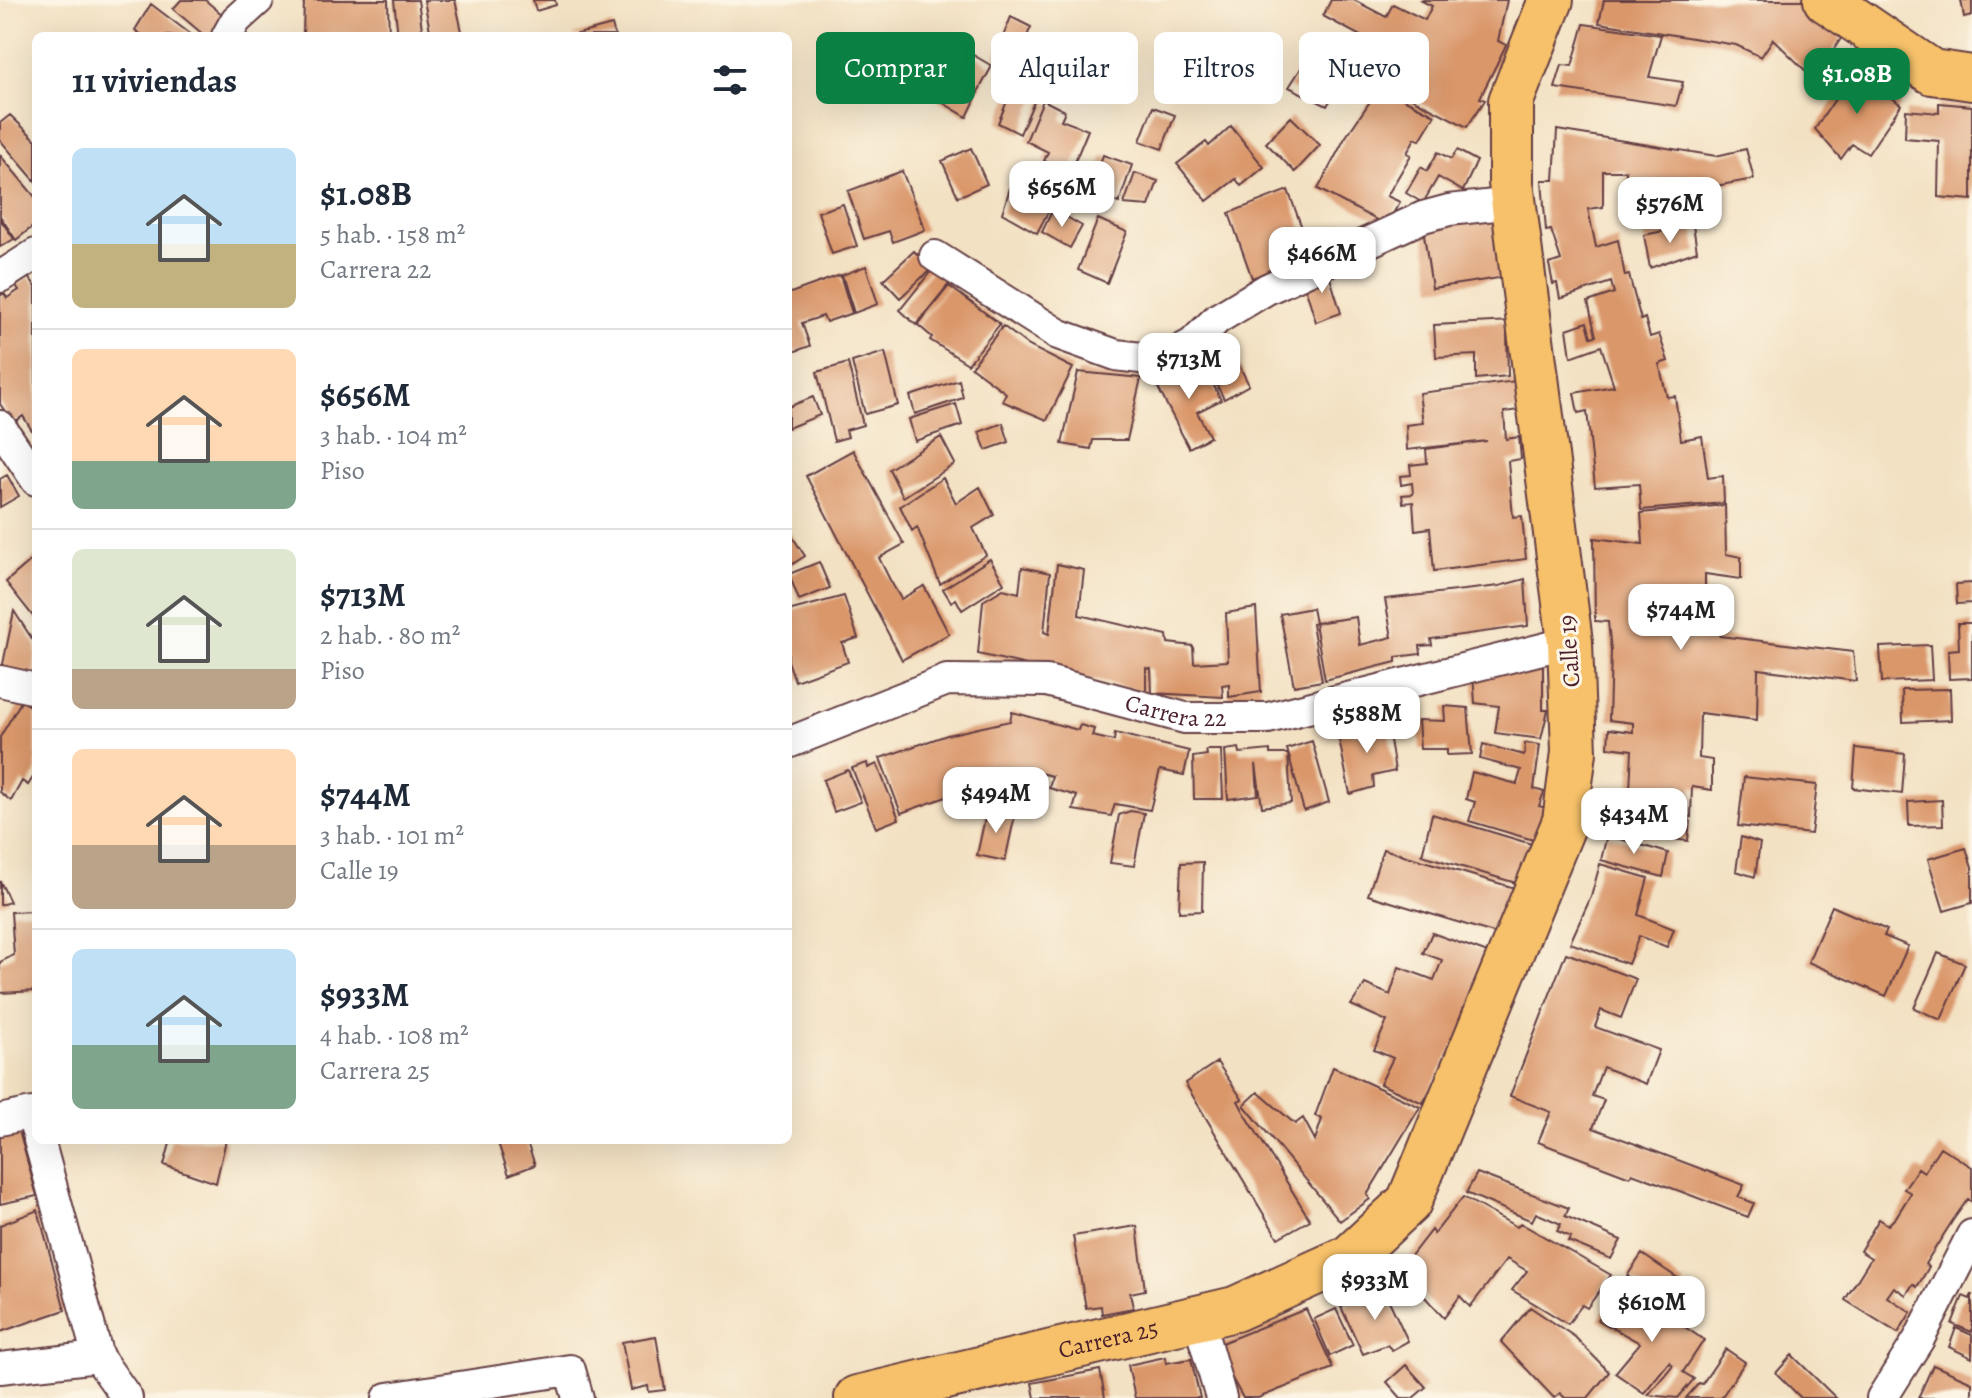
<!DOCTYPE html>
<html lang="es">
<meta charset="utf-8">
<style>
body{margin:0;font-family:Alegreya,serif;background:#f6f6f7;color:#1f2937;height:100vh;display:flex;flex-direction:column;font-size:30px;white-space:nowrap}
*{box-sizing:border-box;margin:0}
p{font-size:26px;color:#747a83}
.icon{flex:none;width:44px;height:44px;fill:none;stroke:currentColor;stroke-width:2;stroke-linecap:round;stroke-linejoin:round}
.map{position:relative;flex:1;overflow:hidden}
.drawer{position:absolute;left:32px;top:32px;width:760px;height:1112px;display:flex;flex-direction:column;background:#fff;border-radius:12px;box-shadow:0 8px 32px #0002}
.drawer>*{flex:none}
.hud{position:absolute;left:816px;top:32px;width:760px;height:72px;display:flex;gap:16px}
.price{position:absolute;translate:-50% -68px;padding:0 18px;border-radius:16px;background:#fff;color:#222;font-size:26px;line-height:52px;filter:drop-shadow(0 2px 4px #0008)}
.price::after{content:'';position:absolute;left:50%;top:48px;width:24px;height:18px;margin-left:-12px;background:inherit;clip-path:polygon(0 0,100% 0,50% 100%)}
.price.on{background:#0b8043;color:#fff}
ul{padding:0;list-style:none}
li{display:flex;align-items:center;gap:24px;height:200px;padding:0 40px}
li+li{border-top:2px solid #e0e1e3}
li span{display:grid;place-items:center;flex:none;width:224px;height:160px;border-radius:12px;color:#555}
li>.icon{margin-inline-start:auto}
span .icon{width:96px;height:96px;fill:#fffc;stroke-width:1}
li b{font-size:34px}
h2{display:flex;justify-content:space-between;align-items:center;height:96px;padding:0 40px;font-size:34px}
.chip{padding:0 28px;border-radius:12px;background:#fff;box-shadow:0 8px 32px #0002;font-size:28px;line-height:72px}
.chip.on{background:#0b8043;color:#fff}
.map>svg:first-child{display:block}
</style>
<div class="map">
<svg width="1972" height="1398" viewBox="0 0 1972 1398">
<rect width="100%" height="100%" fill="#fcf5e5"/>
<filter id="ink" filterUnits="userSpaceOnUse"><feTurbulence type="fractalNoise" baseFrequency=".0125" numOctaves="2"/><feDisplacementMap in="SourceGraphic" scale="16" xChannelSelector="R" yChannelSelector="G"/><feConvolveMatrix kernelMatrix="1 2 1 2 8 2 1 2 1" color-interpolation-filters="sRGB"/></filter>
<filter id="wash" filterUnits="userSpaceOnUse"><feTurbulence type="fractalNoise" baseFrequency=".006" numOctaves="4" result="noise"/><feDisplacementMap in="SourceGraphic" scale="32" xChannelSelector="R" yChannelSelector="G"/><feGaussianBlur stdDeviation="1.8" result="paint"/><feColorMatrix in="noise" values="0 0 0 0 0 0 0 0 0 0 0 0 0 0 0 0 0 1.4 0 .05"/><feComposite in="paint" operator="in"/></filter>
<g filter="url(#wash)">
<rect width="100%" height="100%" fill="#f3e1c3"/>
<g id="blocks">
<path fill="#da976a" d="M181 0H205L229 20 215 36H205L173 9Z
M304 0H388L389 36H303Z
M394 0H418L423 36H398Z
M424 0H455L463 36H431Z
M533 0H555L556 5 536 11Z
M1331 0H1354L1386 17 1393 4 1425 20 1432 6 1420 0H1507L1498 41 1506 45 1480 98 1485 100 1467 127 1386 85 1404 59 1323 16Z
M1604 0H1814L1846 31 1814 79 1773 39 1761 57 1736 45 1599 23Z
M1961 0H1972V15L1964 17Z
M151 4 193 36H143L135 30Z
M1011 17 1031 27 1014 66 995 57Z
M1584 24 1661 35 1649 77 1683 82 1676 106 1555 88 1562 65 1572 66Z
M612 25 615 36H574V35Z
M953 43 992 66 978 92 939 70Z
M1307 59 1343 78 1327 106 1289 87Z
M923 62 978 94 967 117 911 84Z
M1856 68 1901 105 1868 154 1852 144 1841 159 1815 129Z
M1019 72 1042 83 1020 134 998 123Z
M1380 87 1435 115 1420 140 1415 138 1407 153 1411 155 1387 196 1400 202 1386 225 1318 189 1345 138Z
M1043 100 1065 111 1061 120 1088 130 1071 171 1044 161 1048 152 1026 141Z
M1939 103 1972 106V200L1938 197 1939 141 1905 138 1906 110 1939 113Z
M1153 107 1175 115 1162 149 1140 141Z
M10 115 36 140V182L0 140V123Z
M1291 117 1320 145 1295 172 1266 143Z
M1231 126 1264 167 1241 186 1236 179 1207 201 1177 164 1206 142 1209 146Z
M1557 130 1716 156 1746 149 1754 179 1693 190 1700 223 1673 227 1667 195 1658 196 1663 218 1631 223 1626 202V171H1603V207L1588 209 1596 247 1618 240 1625 276 1629 275 1641 320 1645 318 1650 337 1659 334 1668 361 1659 364 1667 397 1675 396 1681 440 1702 436 1708 478 1723 476 1724 503 1641 510 1639 484 1595 487 1587 411 1578 413 1574 393 1614 386 1601 346 1571 357 1567 329 1587 322 1591 337 1596 336 1588 302 1614 293 1611 282 1560 299 1557 283 1553 284 1549 264 1561 260 1551 230 1546 231 1542 180H1554Z
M971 148 987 184 958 197 942 161Z
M1457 150 1477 161 1463 191 1438 177 1423 203 1406 193 1421 167 1427 171 1438 152 1451 159Z
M0 155 36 198V224L16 240 0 216Z
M1103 155 1132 165 1119 203 1090 193Z
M902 171 925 230 893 242 889 231 864 239 848 191Z
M1135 173 1158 181 1149 206 1124 204Z
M1011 185 1050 208 1037 233 1002 213Z
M1288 190 1312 255 1252 278 1229 213Z
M843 204 857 246 832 254 818 212Z
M1053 209 1082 226 1070 248 1042 232Z
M1501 216 1506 277 1432 288 1423 228Z
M0 219 14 239 0 247Z
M1098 219 1127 232 1107 283 1078 270Z
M1693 225 1697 251 1650 268 1644 235Z
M914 251 931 269 900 298 883 280Z
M866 266 878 304 854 313 842 275Z
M1327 268 1341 313 1316 322 1302 277Z
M932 270 949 284 916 325 900 310Z
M840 275 852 313 826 322 823 316 802 323 810 346 790 353 788 294Z
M29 277 36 287V437L23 416 13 423 0 404V296L4 293 7 298 19 290 16 286Z
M949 286 1000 324 968 364 930 340 932 337 918 325Z
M1512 321V333L1507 334 1508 376 1476 379V355L1436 357 1434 325Z
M1003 326 1029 346 1073 368 1047 420 1002 401 1006 393 971 367Z
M1230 347 1249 385 1224 399 1204 360Z
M885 352 898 405 865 414 852 362Z
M1202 362 1221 400 1197 412 1210 437 1189 448 1155 382Z
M848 363 863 425 846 430 848 437 834 441 817 372Z
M1078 372 1141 378 1127 440H1093L1091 449 1062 444Z
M959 380 963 398 915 414 910 396Z
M1516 381 1519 410 1504 412 1506 439 1519 437 1521 459 1508 461 1513 517 1522 516 1526 559 1434 571 1430 528 1415 530 1413 502 1403 503 1402 495 1413 494 1412 483 1401 485 1400 476 1411 475 1410 465 1427 463 1426 449 1487 441 1407 450 1406 425 1423 423 1419 393Z
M813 397 820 415 788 428V407Z
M956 404 962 425 915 441 909 419Z
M1003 423 1009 442 986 450 979 432Z
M941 437 955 464 903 497 889 469Z
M853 450 904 544 879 558 890 580 901 599 924 586 949 634 902 660 806 476Z
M7 475 19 496 0 507V479Z
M943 478 956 503 980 487 994 515 973 528 986 555 940 584 917 527 912 531 900 506Z
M1725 505 1726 554 1741 557V579L1705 574V606L1720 608V636L1853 652 1856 681 1758 669 1757 720 1700 713 1699 758 1712 760V790L1692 787 1691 817 1629 809 1632 750 1608 747 1609 729 1633 732V723L1609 720 1611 651 1608 622 1595 621 1594 538 1643 544 1641 513Z
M790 533 805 556 788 567V535Z
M36 556V620L6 582Z
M990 559 1004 583 962 610 956 599 951 602 943 589Z
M819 562 830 588 799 600 789 574Z
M1057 564 1084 570 1079 615 1167 635 1168 643 1193 646 1194 663 1228 661 1226 613 1256 608 1261 692 1229 697V684L1222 685 1223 697 1152 693 1151 669 1146 668V692L978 654 983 601 1003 589 1019 593 1022 567 1050 573 1044 632 1049 634Z
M1525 579 1528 626 1431 639 1432 645 1420 646 1421 654 1396 657V662L1325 680 1315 623 1312 624 1322 681 1294 686 1280 614 1312 608 1315 623 1356 617 1360 645 1392 637 1385 599 1499 586Z
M1972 583V603L1957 604 1956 584Z
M844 596 858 638 842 643 848 662 795 681 788 661V611Z
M14 611 36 645 34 677 2 669Z
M1958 623H1972V678L1949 679 1948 650 1959 649Z
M1930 645 1932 680 1882 682 1880 647Z
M1543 665V710H1548L1541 739 1495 733 1499 706 1475 703 1473 674Z
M1950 689 1951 720 1903 722 1902 690Z
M22 700 36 712V773L28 785 22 781 11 801 0 792V737Z
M1444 706 1468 708 1472 754 1447 755V749H1420L1418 720 1445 721Z
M1012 712 1078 730 1080 725 1094 729 1092 736 1114 741 1115 733 1189 751 1184 775 1160 770 1150 810 1115 804 1111 816 1073 810 1077 796 1049 788 1052 776 1032 771 1025 798 992 788 966 790 901 813 880 758 947 735 1010 721Z
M1386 715 1395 771 1373 776 1374 787 1350 794 1338 734 1352 730 1353 734 1365 731 1364 726Z
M1312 741 1329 802 1304 811 1287 749Z
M1525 743 1540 745 1534 789 1544 792 1539 806 1546 808 1540 842 1469 821 1475 802 1466 799 1472 772 1517 784 1521 770 1480 759 1483 744 1524 755Z
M1239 748 1240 753 1270 750V754H1288L1291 803 1262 807 1256 764 1258 795 1228 799 1225 750Z
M1856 748 1905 754 1902 794 1853 788Z
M1206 750H1221L1223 799H1194L1193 757 1207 755Z
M867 763 868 768 877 764 899 819 876 828 852 768Z
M848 770 861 802 834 812 823 780Z
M1744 777 1817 785 1811 834 1738 826Z
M1942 800 1943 825 1909 826 1908 802Z
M987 809 1015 815 1005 861 977 855Z
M1130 811 1144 813 1134 866 1110 863 1119 815Z
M1629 813 1690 820 1688 841 1627 834Z
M1432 814 1538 846 1526 886 1422 855Z
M1607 835 1668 853 1663 877 1601 860Z
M1741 837 1760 843 1755 877 1736 871Z
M1966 848 1972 867V903L1944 911 1928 859Z
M1383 849 1525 891 1510 938 1368 895Z
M1203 862 1202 911 1179 912 1181 863Z
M1600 864 1648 878 1638 915 1674 929 1667 947 1639 936 1628 964 1570 943 1591 897Z
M0 881 10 902 0 905Z
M1832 906 1887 930 1884 936 1908 946 1886 996 1808 962Z
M36 911V991L0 993V962L14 955 11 912Z
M1432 933 1502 958 1423 1103 1380 1084 1393 1058 1374 1050 1387 1021 1351 1005 1365 984 1390 995 1399 967 1434 980 1442 960 1423 953Z
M1566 953 1636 979 1621 1018 1601 1010 1595 1027 1659 1050 1646 1084 1603 1067 1592 1096 1604 1100 1593 1128 1744 1185 1738 1197 1754 1203 1748 1217 1632 1173 1630 1177 1538 1142 1551 1112 1510 1096Z
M1938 953 1965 964 1941 1020 1914 1008Z
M1217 1062 1242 1099 1238 1101 1244 1112 1310 1220 1278 1238 1185 1083Z
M1333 1067 1420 1107 1367 1195 1370 1199 1340 1221 1244 1105 1258 1092 1295 1124 1303 1118 1315 1140 1322 1119 1315 1116Z
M19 1131 37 1196 0 1204V1136Z
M226 1140 216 1183 164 1165 171 1140Z
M497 1140H526L535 1165 509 1175Z
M1940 1147 1972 1167V1202L1968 1199 1953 1220 1925 1264 1929 1267 1917 1287 1913 1284 1906 1295 1894 1287 1887 1297 1911 1312 1898 1333 1845 1300 1871 1258 1860 1251 1879 1219 1888 1225 1896 1217 1911 1193 1904 1189 1918 1168 1924 1172Z
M1477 1173 1569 1208 1565 1216 1621 1240 1611 1259 1568 1241 1571 1237 1557 1231 1561 1224 1536 1213 1532 1221 1466 1193Z
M1463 1197 1517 1227 1520 1223 1611 1275 1587 1308 1582 1305 1568 1324 1512 1290 1527 1271 1507 1259 1470 1307 1460 1296 1444 1318 1400 1270 1431 1230 1434 1234Z
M38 1210 65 1310 0 1332V1225Z
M1137 1226 1145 1290 1130 1293 1133 1308 1102 1314 1101 1306 1086 1308 1073 1236Z
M1642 1254 1685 1283 1670 1305 1627 1276Z
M1621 1284 1704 1340 1683 1372 1694 1379 1678 1398 1648 1395 1673 1365 1669 1362 1644 1393 1615 1373 1640 1343 1598 1320Z
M1383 1288 1408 1341 1392 1350 1387 1345 1363 1354 1341 1307Z
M1972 1294V1332L1952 1324 1963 1296 1970 1299Z
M1530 1307 1575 1337 1609 1372 1588 1398H1565L1560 1393 1554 1398 1501 1342Z
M1306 1309 1333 1368 1258 1398H1243L1214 1346Z
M1336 1309 1353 1345 1330 1356 1314 1319Z
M1956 1328 1972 1335V1358L1949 1347Z
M656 1336 665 1390 649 1392 648 1386 631 1390 622 1342Z
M1726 1349 1745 1362 1721 1398H1686L1699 1383 1702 1384Z
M1792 1355 1836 1398H1801L1776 1373Z
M1165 1357 1166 1363 1191 1359 1200 1398H1135L1128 1365Z
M1406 1365 1426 1387 1413 1398H1401L1387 1382Z
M1933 1365 1972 1382V1398H1918Z
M1100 1370 1105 1398H1035L1032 1383Z"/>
</g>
</g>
<g filter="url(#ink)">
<use href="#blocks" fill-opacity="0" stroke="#633c42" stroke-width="2"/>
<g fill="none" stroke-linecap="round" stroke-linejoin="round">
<defs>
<g id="street">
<path d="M227 36 236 20 258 0"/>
<path d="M935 256 1058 334 1116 355 1149 359 1172 355 1192 344 1217 319 1267 289 1423 217 1449 210 1513 203"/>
<path d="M0 277 36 254"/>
<path d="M0 426 36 480"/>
<path d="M0 681 36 689"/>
<path id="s1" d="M788 743 947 680 1047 681 1185 718H1268L1570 642"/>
<path d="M0 1120 32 1113 36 1129"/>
<path d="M39 1140 98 1357 127 1398"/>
<path d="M1198 1318 1221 1398"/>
<path d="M0 1368 98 1357"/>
<path d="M388 1398 570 1370 578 1398"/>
<path d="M1882 1398 1919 1339 1972 1235"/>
</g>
<g id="primary">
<path d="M1826 0 1932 72 1972 78"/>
<path id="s2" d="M857 1398 1235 1309 1350 1257 1409 1202 1565 821 1574 752 1570 642 1511 183V101L1551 0"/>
</g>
</defs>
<use href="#street" stroke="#633c42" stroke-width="34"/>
<use href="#primary" stroke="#633c42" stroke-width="48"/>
<use href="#street" stroke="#fff" stroke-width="30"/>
<use href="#primary" stroke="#f6c16b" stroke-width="44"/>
</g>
</g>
<g text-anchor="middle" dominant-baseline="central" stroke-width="6" stroke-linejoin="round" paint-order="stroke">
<g font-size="24" fill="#4a1f2b" stroke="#fcf5e5">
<text transform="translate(1569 651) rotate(-94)">Calle 19</text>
<text stroke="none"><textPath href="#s1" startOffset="404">Carrera 22</textPath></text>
<text stroke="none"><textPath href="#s2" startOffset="258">Carrera 25</textPath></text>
</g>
</g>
</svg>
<b class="price on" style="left:1857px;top:116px">$1.08B</b>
<b class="price" style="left:1062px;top:229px">$656M</b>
<b class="price" style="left:1670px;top:245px">$576M</b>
<b class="price" style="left:1322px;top:295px">$466M</b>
<b class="price" style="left:1189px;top:401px">$713M</b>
<b class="price" style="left:1681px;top:652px">$744M</b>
<b class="price" style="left:1367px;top:755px">$588M</b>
<b class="price" style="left:996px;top:835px">$494M</b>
<b class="price" style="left:1634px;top:856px">$434M</b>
<b class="price" style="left:1375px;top:1322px">$933M</b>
<b class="price" style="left:1652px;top:1344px">$610M</b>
<div class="hud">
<a class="chip on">Comprar</a>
<a class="chip">Alquilar</a>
<a class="chip">Filtros</a>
<a class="chip">Nuevo</a>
</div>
<section class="drawer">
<h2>11 viviendas<svg class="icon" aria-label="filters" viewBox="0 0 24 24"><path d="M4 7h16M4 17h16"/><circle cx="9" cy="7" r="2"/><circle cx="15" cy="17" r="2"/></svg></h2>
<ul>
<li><span style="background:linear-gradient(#bfe0f5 60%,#c2b280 0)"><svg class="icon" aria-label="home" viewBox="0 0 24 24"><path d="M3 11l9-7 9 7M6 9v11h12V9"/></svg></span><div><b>$1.08B</b><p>5 hab. · 158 m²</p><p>Carrera 22</p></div></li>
<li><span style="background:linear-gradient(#ffd9b3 70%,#7fa58c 0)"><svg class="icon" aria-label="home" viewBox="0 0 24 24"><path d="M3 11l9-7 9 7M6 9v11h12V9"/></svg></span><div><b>$656M</b><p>3 hab. · 104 m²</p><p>Piso</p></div></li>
<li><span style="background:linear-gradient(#dfe7d0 75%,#b9a48a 0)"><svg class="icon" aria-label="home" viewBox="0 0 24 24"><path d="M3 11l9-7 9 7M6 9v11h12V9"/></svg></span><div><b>$713M</b><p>2 hab. · 80 m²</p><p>Piso</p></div></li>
<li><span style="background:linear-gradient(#ffd9b3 60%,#b9a48a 0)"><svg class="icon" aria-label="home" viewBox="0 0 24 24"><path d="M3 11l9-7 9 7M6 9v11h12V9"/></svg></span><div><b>$744M</b><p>3 hab. · 101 m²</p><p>Calle 19</p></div></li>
<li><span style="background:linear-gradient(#bfe0f5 60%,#7fa58c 0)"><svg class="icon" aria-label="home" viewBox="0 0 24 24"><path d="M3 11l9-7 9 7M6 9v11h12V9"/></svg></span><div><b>$933M</b><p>4 hab. · 108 m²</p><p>Carrera 25</p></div></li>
</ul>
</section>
</div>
